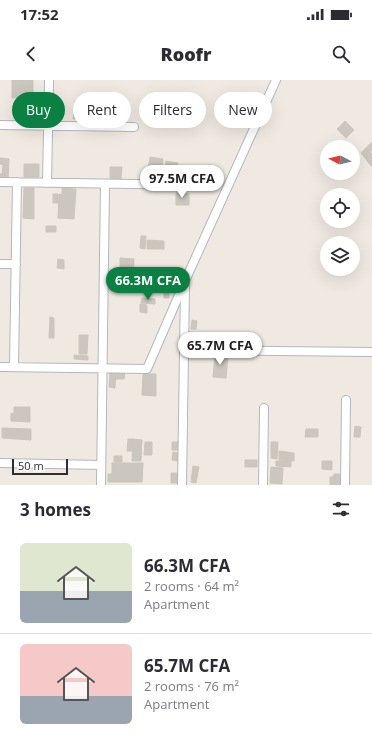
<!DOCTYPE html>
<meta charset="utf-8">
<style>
body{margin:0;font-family:"Open Sans",sans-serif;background:#f7f7f7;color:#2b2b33;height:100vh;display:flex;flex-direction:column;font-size:15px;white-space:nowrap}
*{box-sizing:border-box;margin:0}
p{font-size:13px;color:#7c7c81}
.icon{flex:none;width:22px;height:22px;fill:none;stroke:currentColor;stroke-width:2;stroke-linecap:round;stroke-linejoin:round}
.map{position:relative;height:405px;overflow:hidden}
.sheet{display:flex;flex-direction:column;background:#fff;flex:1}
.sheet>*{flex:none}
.banner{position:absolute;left:12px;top:12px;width:348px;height:36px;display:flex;gap:8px}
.needle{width:26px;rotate:277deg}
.buttons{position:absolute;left:320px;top:60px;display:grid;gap:8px}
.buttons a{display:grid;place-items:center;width:40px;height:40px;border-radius:50%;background:#fff;box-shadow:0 4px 16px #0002;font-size:20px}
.scale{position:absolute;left:12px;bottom:10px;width:56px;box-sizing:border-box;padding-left:4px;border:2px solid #2e2e2e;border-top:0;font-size:11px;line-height:14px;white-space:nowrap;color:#2e2e2e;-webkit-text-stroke:3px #fff;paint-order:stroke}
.price{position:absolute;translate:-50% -34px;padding:0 9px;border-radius:14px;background:#fff;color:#222;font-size:13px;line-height:26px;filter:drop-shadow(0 1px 2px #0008)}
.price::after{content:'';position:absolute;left:50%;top:24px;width:12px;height:9px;margin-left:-6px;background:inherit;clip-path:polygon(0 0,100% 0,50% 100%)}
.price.current{background:#0b8043;color:#fff}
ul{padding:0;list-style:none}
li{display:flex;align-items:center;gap:12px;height:100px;padding:0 20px}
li+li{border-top:1px solid #e1e1e2}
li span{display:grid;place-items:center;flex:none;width:112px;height:80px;border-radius:6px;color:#555}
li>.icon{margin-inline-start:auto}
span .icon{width:48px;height:48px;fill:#fffc;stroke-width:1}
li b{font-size:17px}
h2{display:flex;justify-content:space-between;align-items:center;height:48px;padding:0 20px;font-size:17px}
.chip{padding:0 14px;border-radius:18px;background:#fff;box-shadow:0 4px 16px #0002;font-size:14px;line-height:36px}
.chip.current{background:#0b8043;color:#fff}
.status{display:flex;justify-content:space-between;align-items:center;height:28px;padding:0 20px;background:#fff;direction:ltr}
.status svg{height:11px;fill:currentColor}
header{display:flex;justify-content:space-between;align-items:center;height:52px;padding:0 20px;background:#fff;font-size:18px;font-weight:800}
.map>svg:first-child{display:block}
</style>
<div class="status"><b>17:52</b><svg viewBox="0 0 49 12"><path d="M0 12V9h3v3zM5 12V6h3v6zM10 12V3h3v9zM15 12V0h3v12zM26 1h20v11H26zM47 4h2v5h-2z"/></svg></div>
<header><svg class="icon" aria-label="back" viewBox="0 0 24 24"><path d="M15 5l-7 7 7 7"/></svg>Roofr<svg class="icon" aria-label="search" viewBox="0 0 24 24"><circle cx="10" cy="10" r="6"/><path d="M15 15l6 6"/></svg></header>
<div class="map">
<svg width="372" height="405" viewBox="0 0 372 405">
<rect width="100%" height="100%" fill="#efe9e1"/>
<path fill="#cbc7bf" stroke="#cbc5ba" d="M12 0H33V17L12 18Z
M53 15 58 16 57 30H52Z
M117 16V37L111 35V17Z
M75 21H81L80 30 75 29Z
M74 30 81 31V39H73Z
M345 41 354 50 346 58 337 49Z
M372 62V70L370 72 372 74V87L361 73Z
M150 77 163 79 162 92 148 90Z
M0 78 9 79 8 100H0V94H2L3 85 0 84Z
M166 81 178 83 177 98 164 97Z
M24 84H39V97H24Z
M110 87H122L121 99 110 98Z
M24 108H34V139L23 138Z
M62 108 76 109 74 139 58 138 59 114 62 115Z
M176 113 189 114V125H176Z
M53 114H58V123H53Z
M46 146H56V152H46Z
M141 156H146L145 169 140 168Z
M147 160 164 161V169H147Z
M120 178 134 179 133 195 120 194Z
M58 179 64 180V189L57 188Z
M164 200H169V218H164Z
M142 218 155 219V224L141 223Z
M140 224 147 225V233L140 232Z
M50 237 54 238V258H49Z
M192 240 197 241 196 249H191Z
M79 255H88L87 274H79Z
M74 275 88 276V280L74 279Z
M215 275 228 276 226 298 213 297Z
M110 292H116L115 308 109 307Z
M117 292H125L124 299H116Z
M143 294H156V316L142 315Z
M14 327H30V342L11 341V333L14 334Z
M355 346 361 347 360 357H354Z
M2 348 31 349V360L2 358Z
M306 349H318V357H305Z
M128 359H133L132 371H127Z
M133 359 142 360 141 381H132Z
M145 362H152V375H144Z
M172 362H178V370H172Z
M271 362H278L277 379 271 378Z
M279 371 294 373V381L279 380Z
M173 372 178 373 177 381 172 380Z
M114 376H122V382H114Z
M245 380H257V387H245Z
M276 381H291V387L276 386Z
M322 381H332V390L322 389Z
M112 383H143L142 402H108V394H112Z
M193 386 199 387 196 403 191 402Z
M271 387 283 388 282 404 270 403Z
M171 393H177V403H171Z
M334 394H340V405H330V397H333Z"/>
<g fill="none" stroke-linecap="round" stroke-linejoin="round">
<defs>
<path id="minor" d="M0 45 134 47
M0 102 203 105
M47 103 49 0
M0 184H16
M184 270 372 272
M0 287 147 289 185 201 276 0
M14 287 17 102
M0 383 101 385
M101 405 105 104
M182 405 185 206
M263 405 264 328
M345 405 346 320"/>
</defs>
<use href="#minor" stroke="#b4b7c1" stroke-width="10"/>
<use href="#minor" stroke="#fff" stroke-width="8"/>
</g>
</svg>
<div class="buttons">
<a><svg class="needle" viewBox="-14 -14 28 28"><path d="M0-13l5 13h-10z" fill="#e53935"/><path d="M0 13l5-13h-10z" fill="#7c7c81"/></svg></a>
<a><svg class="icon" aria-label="locate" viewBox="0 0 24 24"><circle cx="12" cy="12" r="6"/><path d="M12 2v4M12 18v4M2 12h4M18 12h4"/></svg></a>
<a><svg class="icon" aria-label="layers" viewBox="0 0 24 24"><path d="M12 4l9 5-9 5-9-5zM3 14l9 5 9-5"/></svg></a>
</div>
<div class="scale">50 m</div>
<b class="price" style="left:182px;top:119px">97.5M CFA</b>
<b class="price current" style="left:148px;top:221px">66.3M CFA</b>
<b class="price" style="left:220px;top:286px">65.7M CFA</b>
<div class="banner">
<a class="chip current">Buy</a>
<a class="chip">Rent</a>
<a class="chip">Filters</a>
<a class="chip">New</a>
</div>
</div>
<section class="sheet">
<h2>3 homes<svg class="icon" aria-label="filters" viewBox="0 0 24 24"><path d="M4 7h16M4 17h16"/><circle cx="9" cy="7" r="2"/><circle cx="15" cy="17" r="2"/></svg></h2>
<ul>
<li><span style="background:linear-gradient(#dfe7d0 60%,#9aa5b1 0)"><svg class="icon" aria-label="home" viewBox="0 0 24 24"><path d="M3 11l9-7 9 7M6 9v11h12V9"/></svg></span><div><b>66.3M CFA</b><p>2 rooms · 64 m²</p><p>Apartment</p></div></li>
<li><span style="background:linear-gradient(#f6c9c9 65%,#9aa5b1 0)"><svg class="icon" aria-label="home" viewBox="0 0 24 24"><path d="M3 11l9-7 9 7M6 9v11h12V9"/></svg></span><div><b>65.7M CFA</b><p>2 rooms · 76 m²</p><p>Apartment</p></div></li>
</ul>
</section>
